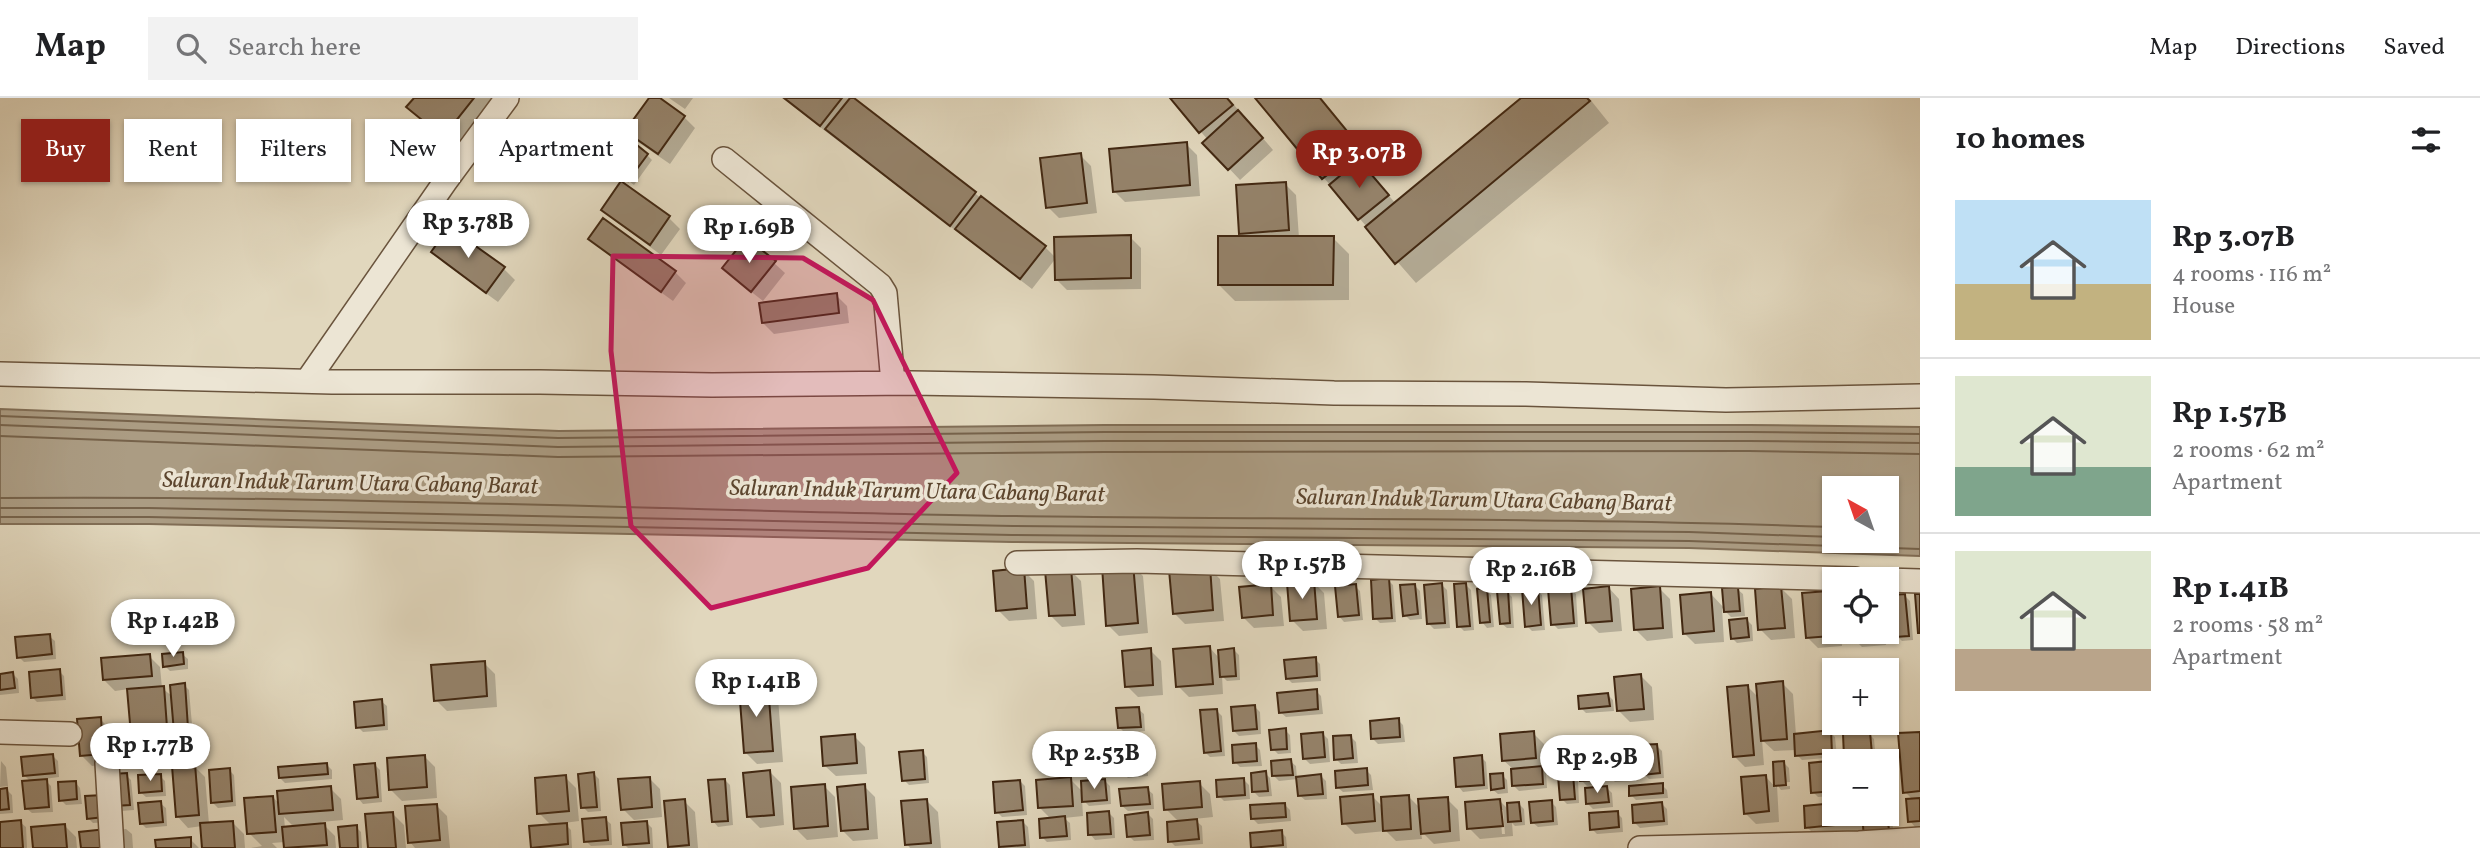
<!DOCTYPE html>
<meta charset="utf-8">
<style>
body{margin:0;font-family:Vollkorn,serif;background:#f2f2f2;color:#202124;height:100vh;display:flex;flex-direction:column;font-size:26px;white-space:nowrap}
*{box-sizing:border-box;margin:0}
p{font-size:23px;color:#757577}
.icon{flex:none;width:38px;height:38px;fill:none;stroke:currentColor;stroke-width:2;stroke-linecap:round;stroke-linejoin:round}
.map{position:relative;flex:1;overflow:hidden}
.details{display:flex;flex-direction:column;background:#fff;width:560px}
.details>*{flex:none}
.hud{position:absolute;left:21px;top:21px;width:665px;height:63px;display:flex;gap:14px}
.needle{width:46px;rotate:320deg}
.tools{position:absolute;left:1822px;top:378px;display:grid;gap:14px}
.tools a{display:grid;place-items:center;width:77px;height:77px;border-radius:0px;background:#fff;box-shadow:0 2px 5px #0004;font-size:35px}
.price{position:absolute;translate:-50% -60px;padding:0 16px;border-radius:24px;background:#fff;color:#222;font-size:23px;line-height:46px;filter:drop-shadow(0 2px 4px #0008)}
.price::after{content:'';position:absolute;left:50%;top:42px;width:21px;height:16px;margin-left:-10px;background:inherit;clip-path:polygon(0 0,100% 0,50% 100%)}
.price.on{background:#8f2418;color:#fff}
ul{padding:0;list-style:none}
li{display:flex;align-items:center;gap:21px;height:175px;padding:0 35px}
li+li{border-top:2px solid #e0e0e0}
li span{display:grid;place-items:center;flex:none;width:196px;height:140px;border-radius:0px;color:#555}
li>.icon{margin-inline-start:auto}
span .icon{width:84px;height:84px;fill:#fffc;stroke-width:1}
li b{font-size:30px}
h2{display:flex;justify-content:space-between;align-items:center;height:84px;padding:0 35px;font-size:30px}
.pill{padding:0 24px;border-radius:0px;background:#fff;box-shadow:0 2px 5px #0004;font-size:24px;line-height:63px}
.pill.on{background:#8f2418;color:#fff}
header{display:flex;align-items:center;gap:42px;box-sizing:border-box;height:98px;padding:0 35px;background:#fff;border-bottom:2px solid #e0e0e0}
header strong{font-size:33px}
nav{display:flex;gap:38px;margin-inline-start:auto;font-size:24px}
.search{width:490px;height:63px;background:#f2f2f2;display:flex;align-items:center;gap:18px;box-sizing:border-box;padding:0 24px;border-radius:0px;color:#757577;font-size:26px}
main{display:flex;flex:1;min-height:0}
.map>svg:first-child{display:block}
</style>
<header>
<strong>Map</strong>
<div class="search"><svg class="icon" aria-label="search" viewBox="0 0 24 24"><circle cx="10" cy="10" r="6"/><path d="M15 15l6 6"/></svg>Search here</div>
<nav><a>Map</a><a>Directions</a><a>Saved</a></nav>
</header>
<main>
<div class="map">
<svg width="1920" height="750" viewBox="0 0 1920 750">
<rect width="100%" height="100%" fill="#e1d7bd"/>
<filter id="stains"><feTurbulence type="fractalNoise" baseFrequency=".00286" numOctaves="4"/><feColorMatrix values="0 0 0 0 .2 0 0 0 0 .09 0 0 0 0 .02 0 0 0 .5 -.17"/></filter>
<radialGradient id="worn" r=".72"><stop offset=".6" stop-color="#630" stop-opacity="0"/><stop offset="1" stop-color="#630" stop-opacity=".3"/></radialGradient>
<path fill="#ab9c83" stroke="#816e56" stroke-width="2" fill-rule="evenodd" d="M0 311 559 333 1105 327H1749L1920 329V458L1689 450 1012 444 149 426H0ZM1834 390H1886V443H1834Z"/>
<path fill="#0003" fill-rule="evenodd" d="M416 0H491L492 1 455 48 408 9Z
M651 0H657L684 19 695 30 670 66 638 44 627 33Z
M669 0H693L685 11Z
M782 0H850L1045 149 1056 160 1032 191Z
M1172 0H1228L1273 52 1240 82 1205 45 1208 42Z
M1257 0H1320L1375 67 1368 73 1396 106 1523 0H1589L1609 25 1416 185 1324 80Z
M1186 46 1197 57 1200 98 1125 104 1114 93Z
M647 57 652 62 634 87 619 75Z
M1080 57 1091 68 1097 115 1059 120 1048 109Z
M621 86 669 120 680 131 661 157 614 122 603 112Z
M1285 86 1296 97 1299 140H1333L1349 156V202L1235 203 1219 187 1245 140 1240 135Z
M603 123 675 174 686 185 673 203 601 151 590 141Z
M450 131 504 171 515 182 498 204 444 165 433 154Z
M1130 139 1141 150V191L1067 192 1056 181Z
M774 165 785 175 763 203 735 181Z
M836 197 847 208 849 225 774 236 763 225Z
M1132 467 1143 478 1148 535 1119 538 1108 527Z
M1209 470 1220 481 1224 523 1185 526 1174 515Z
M1023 472 1034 483 1037 521 1009 523 998 512Z
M1070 472 1081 483 1085 527 1062 529 1051 518Z
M1388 482 1393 487 1396 524 1380 525 1375 520Z
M1313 484 1324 495 1327 531 1303 533 1292 522Z
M1414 487 1420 493 1422 521 1410 522 1405 517Z
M1442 487 1447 492 1450 530 1434 531 1429 526Z
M1466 487 1471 492 1474 532 1464 533 1459 528Z
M1270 488 1281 499 1284 528 1254 530 1243 519Z
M1355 488 1360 493 1363 522 1344 524 1339 518Z
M1609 490 1619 501 1622 533 1599 535 1588 524Z
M1659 490 1670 501 1673 540 1647 543 1636 532Z
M1781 490 1792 501 1795 540 1771 542 1760 531Z
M1571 491 1576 496 1578 529 1558 531 1553 526Z
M1737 491 1743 496 1745 518 1731 519 1722 510 1724 544 1695 546 1684 535 1711 496 1725 511Z
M1486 492 1491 497 1494 529 1487 530 1482 524Z
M1537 492 1542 497 1545 532 1532 533 1527 528Z
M1507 494 1512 499 1514 530H1507L1501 525Z
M1828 494 1834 501V534H1841L1842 548 1818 550 1807 539Z
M1905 498 1910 503 1913 542 1902 543 1897 538Z
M1747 522 1752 527 1753 543 1737 545 1732 540Z
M1851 534H1885L1886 547 1862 549 1851 538Z
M49 538 55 543 56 561 24 564 19 559Z
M1210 550 1220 561 1234 552 1239 557 1240 582 1227 583 1222 578 1223 596 1189 599 1178 588Z
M1150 552 1161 563 1163 597 1138 599 1127 588Z
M182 556 188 561V571L170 573 165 568Z
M149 558 160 569 162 590 173 599 184 587 189 592 194 650 181 651 178 647 179 669 194 668 205 679 209 726 233 725 244 736 245 750H204L202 728 188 730 178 719 173 668 146 670 135 659 129 591 115 593 104 582Z
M1315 561 1320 566 1321 583 1292 585 1287 580Z
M484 565 495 576 497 609 447 613 436 602Z
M59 573 64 578 66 602 37 604 32 599Z
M13 576 18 581 19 595 0 597V577Z
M1641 578 1652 589 1654 622 1630 624 1619 613Z
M1782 585 1793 596 1796 637 1830 634 1835 639 1837 659 1802 662 1797 657 1796 652 1774 653 1762 642 1764 667 1745 669 1734 658 1748 589 1759 600Z
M767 589 778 600 783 664 757 666 746 655Z
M1316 593 1321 598 1323 616 1286 619 1280 614Z
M1608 597 1613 602 1614 613 1586 615 1581 610Z
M381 603 387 608 388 632 363 634 358 629Z
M1254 608 1260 614 1261 636 1239 638 1234 633Z
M1138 611 1144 616 1145 633 1125 635 1119 629Z
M1217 613 1222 618 1225 658 1210 659 1205 654Z
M100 621 111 632 113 666 92 668 81 657Z
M1398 622 1403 627 1405 644 1378 646 1373 641Z
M1285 632 1290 637 1291 655 1278 656 1273 651Z
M1533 635 1544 646 1546 671H1542L1546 675 1547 690 1519 693 1514 688 1513 671 1503 662Z
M1920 635V728L1915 729 1910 723 1913 702 1905 694Z
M1323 636 1328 641 1330 664 1310 666 1304 660Z
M1869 636 1874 641 1876 663H1851L1846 658Z
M854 638 865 649 867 676 836 678 825 668Z
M1351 639 1356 644 1358 665 1341 666 1336 661Z
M1627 646 1632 651 1635 683 1615 684 1610 679Z
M1255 647 1260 652 1262 668 1240 669 1235 664Z
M1657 648 1662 653 1664 680 1649 681 1644 676Z
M1106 649 1111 654 1113 676 1089 678 1084 673Z
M1595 650 1600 655 1603 686 1587 688 1582 683Z
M922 654 927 659 929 685 909 687 904 682Z
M1141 655 1147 660 1148 678 1128 680 1123 675Z
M53 658 58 663 59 679 44 681 51 688 53 714 32 715 26 710 31 684 24 677Z
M424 658 435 669 437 700 402 703 391 692Z
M1481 659 1486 664 1488 691 1463 694 1458 688Z
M1 663 6 669 8 688 0 689Z
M1290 663 1296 668 1297 681 1321 678 1326 683 1327 701 1305 702 1299 697 1298 681 1279 683 1274 678Z
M1784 665 1789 670 1790 684 1778 685V689L1790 688V691L1781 692 1777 687 1779 724 1756 726 1745 715 1766 679 1776 690 1775 666Z
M1834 665V698L1818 699 1813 694Z
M326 666 332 672V681L285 685 280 680Z
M375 667 380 672 382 704 363 706 358 700Z
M229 672 234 677 236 708 218 710 213 705Z
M1366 672 1371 677 1373 692 1343 694 1337 689Z
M770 674 781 685 784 727 760 730 749 719Z
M1265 675 1270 680 1272 698 1259 699 1254 694Z
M594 676 599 681 601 713 588 714 583 709Z
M126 677 131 682 134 712 121 713 116 708Z
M1502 677 1507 682 1508 695 1498 696 1492 691Z
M160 678 165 683 166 698 146 699 140 694Z
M1573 678 1578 683 1579 705 1567 706 1562 701Z
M565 679 576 690 579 723 564 725 571 732 572 750H534L552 728 539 715Z
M649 680 660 691 662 719 634 722 623 711Z
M1070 681 1083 694 1105 683 1110 688 1111 706 1089 708 1082 701 1083 718 1064 720 1070 725 1071 742 1047 744 1042 739 1051 721 1040 710Z
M1243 681 1249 687 1250 701 1224 703 1219 698Z
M725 682 730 687 733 727 718 729 713 723Z
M1020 683 1025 688 1027 717 1002 719 997 714Z
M75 684 80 690 82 706 66 707 61 702Z
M1199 685 1210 696 1213 719 1194 721 1202 728 1203 746 1175 748 1170 743 1179 724 1166 711Z
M1662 687 1667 692 1668 700 1636 702 1631 697Z
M1893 687 1898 692 1899 711 1886 712V688Z
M824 688 835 699 838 739 807 742 796 731Z
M864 688 875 699 878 741 853 743 842 732Z
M330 690 341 701 343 722 321 724 335 738 336 750H286L285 744 272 745 277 750H251L262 748 249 735 273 699 280 707ZM284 719 295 730H285Z
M1607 690 1612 695 1613 709 1593 711 1588 706Z
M1147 691 1153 696 1154 711 1128 713 1122 708Z
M7 692 12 697 13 715 0 716V693Z
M1372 698 1383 709 1408 698 1421 711 1447 701 1458 712 1460 743 1434 746 1421 733 1422 741 1396 743 1386 733 1355 736 1344 725Z
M102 699 109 724 93 725 88 720Z
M684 703 695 714 698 750H672L669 748Z
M927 703 938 714 941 750H910L907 746Z
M1500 703 1509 712 1519 706 1524 711 1525 727 1515 728 1512 725 1513 738 1480 741 1469 730ZM1500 712H1503L1505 736H1502Z
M1551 704 1556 709 1558 727 1538 729 1532 724Z
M160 705 166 710 167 728 146 730 141 725Z
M1284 706 1290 712 1291 723 1258 726 1253 721Z
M1662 706 1667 711 1668 727 1640 730 1635 725Z
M436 707 447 718 450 750H415L410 744Z
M1834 707V716H1886V713L1892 719 1894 743 1818 740 1807 729Z
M1108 714 1114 720 1115 740 1095 742 1090 736Z
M1617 715 1622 720 1623 734 1597 736 1592 731Z
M393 716 404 727 406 750H370Z
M1148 716 1153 721 1154 742 1134 743 1129 738Z
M605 721 611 726 612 747 591 748 586 743Z
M20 724 26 729 27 750H0V726Z
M1023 724 1028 729 1030 750H1003L1001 748Z
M647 725 652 730 653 750H628L625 747Z
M65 728 76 739 77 750H35Z
M356 729 361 734 362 750H341Z
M126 731 132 736 133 750H118L116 732Z
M1281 734 1286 739 1287 750 1253 749Z
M190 741 199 750H158Z"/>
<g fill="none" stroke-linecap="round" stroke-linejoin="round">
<path stroke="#76624a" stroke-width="2" d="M0 318 558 340 1105 334H1749L1920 336
M0 327 558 349 1105 343H1749L1920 345
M0 338 558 359 1105 354 1749 353 1920 356
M0 400C338 397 676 413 1014 418 1287 422 1561 419 1834 429
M0 410H149L1013 428 1689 434 1834 439
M0 419H149L1012 437 1689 443 1920 451"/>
</g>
<path fill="#95836b" stroke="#422812" stroke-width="2" d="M414 0H474L443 39 406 9Z
M649 0H660L685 18 658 56 625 33Z
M784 0H842L820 28Z
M850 0H854L976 94 950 128 825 31Z
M1170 0H1227L1233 7 1199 35Z
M1255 0H1320L1361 50 1322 81Z
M1521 0H1587L1590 3 1395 166 1365 129Z
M1238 12 1263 40 1228 72 1202 45Z
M632 43 648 56 628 83 611 70Z
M1187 44 1190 87 1113 94 1109 51Z
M1081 55 1087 105 1046 110 1040 60Z
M1359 62 1389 97 1358 122 1329 87Z
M621 83 670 118 650 147 601 112Z
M1286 84 1289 132 1239 136 1236 87Z
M981 98 1046 148 1020 181 955 131Z
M603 120 676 173 661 194 588 141Z
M449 129 505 169 486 195 431 154Z
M1131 137V180L1055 182 1054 139Z
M1218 138H1334L1333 187H1218Z
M746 140 776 163 751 194 722 170Z
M837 195 839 215 762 225 759 205Z
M1133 465 1138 525 1106 528 1102 468Z
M1210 468 1213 512 1173 516 1169 472Z
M1024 470 1027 510 996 513 993 473Z
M1071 470 1075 517 1049 518 1045 472Z
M1389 480 1392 520 1373 521 1371 482Z
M1314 482 1317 521 1290 523 1287 485Z
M1442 485 1445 525 1427 526 1424 487Z
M1466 485 1470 528 1457 529 1454 486Z
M1271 486 1273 517 1242 520 1239 489Z
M1356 486 1359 517 1338 519 1335 488Z
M1415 486 1418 516 1403 518 1400 487Z
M1609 488 1612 523 1586 525 1583 491Z
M1660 488 1663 530 1634 532 1631 491Z
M1781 488 1785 530 1758 532 1755 491Z
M1571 489 1574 525 1551 527 1548 491Z
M1738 489 1740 513 1724 514 1722 490Z
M1487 490 1490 524 1480 525 1477 491Z
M1538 490 1541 527 1525 529 1522 491Z
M1508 492 1510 525 1500 526 1497 493Z
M1828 493 1831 538 1806 540 1802 495Z
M1711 494 1714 533 1683 536 1680 497Z
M1905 496 1909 538 1895 539 1892 497Z
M1915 496H1920V535H1918Z
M1747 520 1749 539 1731 541 1729 522Z
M50 536 52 556 17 560 15 539Z
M1210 548 1213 586 1176 589 1173 551Z
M1151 550 1153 587 1125 589 1122 553Z
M1234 550 1236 578 1220 579 1218 552Z
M183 554 184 566 163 569 162 556Z
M150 556 152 578 103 582 101 560Z
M1316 559 1317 578 1286 581 1284 562Z
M485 563 487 598 434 603 431 567Z
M60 571 62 597 31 600 29 574Z
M13 574 15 590 0 592V576Z
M1641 576 1644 611 1617 613 1614 579Z
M1783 583 1787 641 1761 643 1756 586Z
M185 585 189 645 175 646 170 587Z
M768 587 773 653 744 655 739 590Z
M1748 587 1754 657 1733 659 1727 589Z
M164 588 169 657 133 660 127 591Z
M1317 591 1318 611 1279 615 1277 595Z
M1608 595 1610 608 1579 611 1578 598Z
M382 601 384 627 356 630 354 604Z
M1255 607 1257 631 1233 633 1231 609Z
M1139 609 1141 629 1118 630 1116 610Z
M1217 611 1221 653 1204 655 1200 612Z
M101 619 103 656 80 658 77 621Z
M1399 620 1400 639 1371 641 1370 623Z
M1286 630 1287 651 1271 652 1269 632Z
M1831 632 1832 655 1795 658 1794 636Z
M1534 633 1536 660 1502 663 1500 636Z
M1323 634 1325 659 1303 661 1301 636Z
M1870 634 1872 656 1844 659 1843 636Z
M1920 634V693L1903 695 1898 635Z
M855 636 857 665 823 668 821 639Z
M1351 637 1353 660 1334 662 1333 638Z
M1628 644 1630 678 1608 680 1605 646Z
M1256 645 1257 663 1233 665 1232 647Z
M1657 646 1660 675 1642 677 1639 647Z
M1107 647 1109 672 1082 674 1080 650Z
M1596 648 1598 682 1580 683 1578 650Z
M923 652 925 681 902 683 899 654Z
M1142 654 1144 673 1121 675 1119 656Z
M53 656 55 675 23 678 21 659Z
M425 657 427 689 389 692 387 660Z
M1482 657 1484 687 1456 689 1454 660Z
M1291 661 1293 677 1272 678 1271 663Z
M1838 662 1834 663V693L1811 695 1809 665Z
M1784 663 1786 687 1774 688 1773 664Z
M327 665 328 676 279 680 278 669Z
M375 665 378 699 357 701 354 667Z
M195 666 199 717 176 719 172 668Z
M1542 668 1543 686 1512 688 1511 671Z
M230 670 232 703 211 705 209 672Z
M1367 670 1368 687 1336 690 1335 673Z
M770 672 774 717 747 719 743 675Z
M1266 673 1268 693 1252 694 1251 675Z
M594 674 597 709 581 710 578 676Z
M127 675 130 707 114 708 112 676Z
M1503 675 1504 690 1491 692 1490 676Z
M161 676 162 693 139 695 138 677Z
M1321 676 1323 696 1298 698 1296 679Z
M1573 676 1575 701 1560 702 1558 678Z
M566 677 569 713 537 716 535 680Z
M1766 677 1769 713 1744 716 1741 679Z
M650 679 652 709 621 712 618 681Z
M1071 679 1073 708 1038 710 1036 682Z
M1244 680 1245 697 1217 699 1216 682Z
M47 681 49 709 25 711 22 683Z
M725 681 728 723 712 724 708 682Z
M1105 681 1107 702 1082 704 1081 683Z
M1020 682 1023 712 995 715 993 684Z
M76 683 77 701 59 703 58 684Z
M1200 683 1202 709 1164 712 1162 686Z
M1663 685V695L1629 698V688Z
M1893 685 1895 707H1886V686Z
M825 686 828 728 794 731 791 689Z
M865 686 868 731 841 733 837 689Z
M331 688 333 712 279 716 277 693Z
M1607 688 1609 704 1586 706 1585 690Z
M1148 689 1150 706 1121 708 1119 691Z
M7 690 9 711 0 712V691Z
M1373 696 1375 723 1342 726 1340 699Z
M103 697 104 719 87 721 85 698Z
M1409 697 1411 731 1383 733 1381 699Z
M273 698 276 734 247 736 244 700Z
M1448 699 1450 733 1421 736 1418 701Z
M1920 700V723L1908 724 1906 701Z
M685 701 689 747 668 749 664 703Z
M927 701 931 745 905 747 901 703Z
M1500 701 1503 728 1467 731 1465 704Z
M1552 702 1553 723 1531 725 1529 704Z
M161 703 163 724 140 726 138 705Z
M1519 704 1521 723 1508 724 1507 705Z
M1662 704 1664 723 1633 725 1632 707Z
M1285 705 1286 719 1251 721 1250 707Z
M1834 705V716H1855V725L1805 730 1804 708Z
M437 706 440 742 408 745 405 708Z
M1886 712 1890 738 1864 740 1862 716H1886Z
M1109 713 1111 736 1088 737 1087 715Z
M1618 713 1619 729 1590 732 1589 715Z
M393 714 396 750H368L365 716Z
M1148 714 1150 737 1127 739 1125 717Z
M1065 718 1067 738 1040 740 1039 721Z
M606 719 608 742 584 744 582 721Z
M1197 721 1199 741 1168 744 1167 724Z
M21 722 23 750H0V724Z
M1023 722 1025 747 999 749 997 724Z
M233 723 235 750H202L200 725Z
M647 723 649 745 623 747 621 725Z
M325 725 327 747 284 750 282 729Z
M567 725 568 746 531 750 529 728Z
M65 726 67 750H33L31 729Z
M357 727 358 750H340L338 729Z
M106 731 107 750H81L79 734Z
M1282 732 1283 747 1251 750 1250 735Z
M191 739V750H156L155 742Z"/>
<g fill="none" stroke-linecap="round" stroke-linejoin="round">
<defs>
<path id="minor" d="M724 61 880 187 885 195 893 285
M0 276 332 284H540L712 287 911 285 1154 289 1334 295 1526 296 1726 302 1920 298
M307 283 445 84 507 0
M1017 465 1137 463 1855 481
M1886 482 1920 483
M0 634 70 636
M107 665 112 750
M1640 750 1859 745 1920 741"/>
</defs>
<use href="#minor" stroke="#6a543d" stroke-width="26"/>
<use href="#minor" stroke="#ece5d4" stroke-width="23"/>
</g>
<path fill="#c2185b" fill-opacity="0.2" stroke="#c2185b" stroke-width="5" stroke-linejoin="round" d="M613 158 803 160 873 202 957 375 868 470 711 510 631 428 611 253Z"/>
<g text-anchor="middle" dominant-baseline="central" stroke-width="7" stroke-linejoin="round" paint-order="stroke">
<g font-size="23" font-style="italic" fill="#5c452e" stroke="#ece5d4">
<text transform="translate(350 386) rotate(1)">Saluran Induk Tarum Utara Cabang Barat</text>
<text transform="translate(917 394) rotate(1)">Saluran Induk Tarum Utara Cabang Barat</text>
<text transform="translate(1484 403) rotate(1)">Saluran Induk Tarum Utara Cabang Barat</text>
</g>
</g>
<rect width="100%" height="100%" filter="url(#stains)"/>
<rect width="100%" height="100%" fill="url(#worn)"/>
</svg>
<div class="tools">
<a><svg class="needle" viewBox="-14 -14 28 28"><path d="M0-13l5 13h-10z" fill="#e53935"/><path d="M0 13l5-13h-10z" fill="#757577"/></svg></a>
<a><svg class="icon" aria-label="locate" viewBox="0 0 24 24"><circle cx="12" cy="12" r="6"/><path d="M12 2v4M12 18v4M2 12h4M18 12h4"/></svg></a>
<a>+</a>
<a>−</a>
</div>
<b class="price on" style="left:1359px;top:92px">Rp 3.07B</b>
<b class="price" style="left:468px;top:162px">Rp 3.78B</b>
<b class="price" style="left:749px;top:167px">Rp 1.69B</b>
<b class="price" style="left:1302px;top:503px">Rp 1.57B</b>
<b class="price" style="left:1531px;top:509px">Rp 2.16B</b>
<b class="price" style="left:173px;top:561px">Rp 1.42B</b>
<b class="price" style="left:756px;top:621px">Rp 1.41B</b>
<b class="price" style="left:150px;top:685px">Rp 1.77B</b>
<b class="price" style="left:1094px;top:693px">Rp 2.53B</b>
<b class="price" style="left:1597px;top:697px">Rp 2.9B</b>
<div class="hud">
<a class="pill on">Buy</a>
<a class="pill">Rent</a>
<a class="pill">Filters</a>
<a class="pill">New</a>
<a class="pill">Apartment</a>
</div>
</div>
<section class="details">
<h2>10 homes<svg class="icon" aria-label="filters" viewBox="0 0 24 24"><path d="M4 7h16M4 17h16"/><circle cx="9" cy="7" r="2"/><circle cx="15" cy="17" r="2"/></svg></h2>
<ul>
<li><span style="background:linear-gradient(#bfe0f5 60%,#c2b280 0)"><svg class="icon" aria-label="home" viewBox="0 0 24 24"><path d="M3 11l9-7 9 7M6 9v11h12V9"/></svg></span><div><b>Rp 3.07B</b><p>4 rooms · 116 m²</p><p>House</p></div></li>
<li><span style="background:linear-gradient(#dfe7d0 65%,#7fa58c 0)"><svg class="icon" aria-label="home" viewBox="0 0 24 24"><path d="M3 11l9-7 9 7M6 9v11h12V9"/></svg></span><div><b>Rp 1.57B</b><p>2 rooms · 62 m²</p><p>Apartment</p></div></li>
<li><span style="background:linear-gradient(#dfe7d0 70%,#b9a48a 0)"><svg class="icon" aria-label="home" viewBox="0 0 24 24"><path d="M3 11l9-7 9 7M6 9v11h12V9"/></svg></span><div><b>Rp 1.41B</b><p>2 rooms · 58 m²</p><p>Apartment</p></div></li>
</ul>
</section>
</main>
